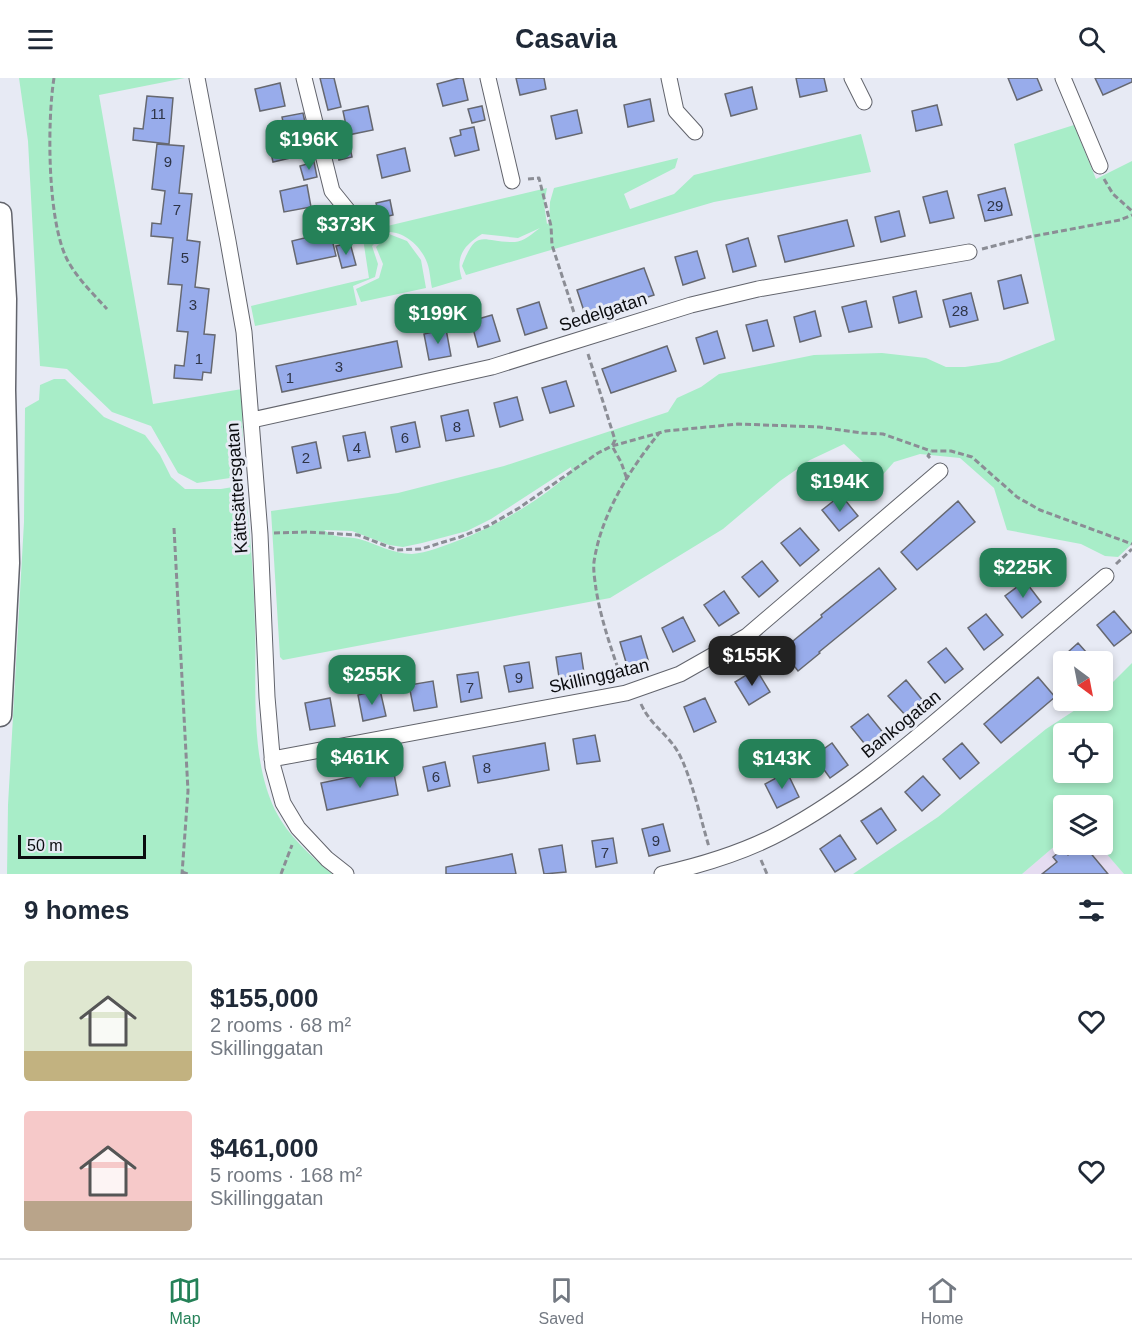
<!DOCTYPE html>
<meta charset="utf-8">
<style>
body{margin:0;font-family:Helvetica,sans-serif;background:#f2f2f3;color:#1f2937;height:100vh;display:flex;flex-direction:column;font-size:22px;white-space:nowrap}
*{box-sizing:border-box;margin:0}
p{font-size:20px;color:#747a83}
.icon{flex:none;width:33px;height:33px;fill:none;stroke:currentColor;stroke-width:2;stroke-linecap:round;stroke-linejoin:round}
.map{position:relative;height:796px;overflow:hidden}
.side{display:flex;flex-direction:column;background:#fff;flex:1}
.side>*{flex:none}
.needle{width:39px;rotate:148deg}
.tools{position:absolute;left:1053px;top:573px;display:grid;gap:12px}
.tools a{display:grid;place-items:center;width:60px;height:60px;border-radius:6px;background:#fff;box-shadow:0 3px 9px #0003;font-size:30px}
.scale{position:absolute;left:18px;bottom:15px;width:128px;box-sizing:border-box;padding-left:6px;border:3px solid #0b0c0f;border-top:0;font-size:16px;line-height:21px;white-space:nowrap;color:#0b0c0f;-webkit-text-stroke:4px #e7eaf4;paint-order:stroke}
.price{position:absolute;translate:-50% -51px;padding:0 14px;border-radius:12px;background:#258158;color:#fff;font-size:20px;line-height:39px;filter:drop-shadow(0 2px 3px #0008)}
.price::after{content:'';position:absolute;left:50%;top:36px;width:18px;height:14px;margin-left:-9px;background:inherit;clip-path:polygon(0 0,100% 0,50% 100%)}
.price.selected{background:#222;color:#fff}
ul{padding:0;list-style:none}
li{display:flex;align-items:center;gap:18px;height:150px;padding:0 24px}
li span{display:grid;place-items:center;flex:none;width:168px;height:120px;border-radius:6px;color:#555}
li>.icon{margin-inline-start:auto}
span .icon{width:72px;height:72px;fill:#fffc;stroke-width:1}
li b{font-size:26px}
h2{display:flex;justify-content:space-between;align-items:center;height:72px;padding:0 24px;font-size:26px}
header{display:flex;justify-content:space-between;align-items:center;height:78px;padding:0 24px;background:#fff;font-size:27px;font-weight:600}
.dock{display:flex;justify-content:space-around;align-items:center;height:84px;border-top:2px solid #e0e1e3;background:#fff;font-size:16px;color:#747a83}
.dock a{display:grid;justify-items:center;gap:3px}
.dock .selected{color:#258158}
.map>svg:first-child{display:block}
</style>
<header><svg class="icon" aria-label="menu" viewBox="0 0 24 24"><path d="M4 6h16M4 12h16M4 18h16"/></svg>Casavia<svg class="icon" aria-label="search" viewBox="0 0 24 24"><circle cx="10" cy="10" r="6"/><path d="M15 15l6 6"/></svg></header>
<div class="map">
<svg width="1132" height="796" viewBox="0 0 1132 796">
<rect width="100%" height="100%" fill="#e7eaf4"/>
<path fill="#e5dcf1" d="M1063 761 1064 766 1099 767 1124 796H1022Z"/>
<path fill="#a8edc8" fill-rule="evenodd" d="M19 0H185L99 17 153 326 242 311 243 398 197 405 178 395 151 348 112 334 67 291 40 288 28 63Z
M1074 47 1096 101 1132 83V466L1118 479 1105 478 1081 466 1007 452 994 410 960 380 920 376 894 384 880 400 844 366 810 382 780 403 723 451 610 520 283 582 280 579 271 433 398 415 504 388 668 334 677 320 701 309 719 296 814 277 882 275 926 280 946 289H965L999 284 1055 262 1014 66ZM571 389 572 394C536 425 500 446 457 463 443 468 427 475 412 476 393 476 377 466 359 461 346 458 334 461 324 452L352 453 389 467 403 469 422 465 467 453 491 441Z
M861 56 871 94 714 124 466 197 462 188C477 148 482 165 515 164 523 164 533 155 540 150L518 160 482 156C463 168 455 179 462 201L432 210C430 201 430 190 426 182 419 166 403 153 386 154L372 168 378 186 375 199 353 208 357 227 255 248 251 228 369 200 362 154 547 110 544 126 547 146 549 145 550 124 554 110 678 80 675 90 624 116 630 131 674 116 694 97Z
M389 156 407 163 421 182 426 210 361 224 356 211 379 200 383 186 376 169Z
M54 301H65L104 339 145 357 160 377 171 399 185 411H221L245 407C250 454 254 500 255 548 257 606 249 678 275 732 288 758 311 778 332 796H7L8 727 24 444 25 330 39 322 40 307Z
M1132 585V796H1124L1099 767 1102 766V728H1064L1063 761 1022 796H853L938 739 1046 651 1089 623 1102 622 1103 614ZM1064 656H1102V694H1064Z"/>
<path fill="#98aceb" stroke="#666870" stroke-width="1.5" d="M320 0H334L341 29 328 32Z
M459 0H463L468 22 443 28 437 6Z
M516 0H544L546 11 520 17Z
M796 0H824L827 13 800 19Z
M1008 0H1037L1042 12 1017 22Z
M1095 0H1132V4L1103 17Z
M280 5 285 28 260 33 255 11Z
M752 9 757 31 731 38 725 16Z
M147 18 173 20 169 66 133 62 134 50 143 51Z
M650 21 654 43 628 49 624 27Z
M937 27 942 47 916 53 912 33Z
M368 28 373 52 348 57 343 33Z
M482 28 485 42 472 45 468 31Z
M577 32 582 55 556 61 551 38Z
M303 35 306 49 285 53 282 39Z
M474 49 479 72 455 78 450 60 461 57 460 52Z
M293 55 299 78 273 84 268 61Z
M349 65 352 79 339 82 336 68Z
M157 66 184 68 179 115 192 116 187 162 200 164 195 209 209 211 204 256 215 257 211 295 203 294 202 302 174 300 175 287 184 288 188 254 177 253 182 207 168 206 173 160 151 158 152 145 161 146 165 113 152 111Z
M405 70 410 93 382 100 377 77Z
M314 84 317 99 304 102 300 88Z
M307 107 311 129 284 134 280 113Z
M1005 110 1012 137 985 143 978 117Z
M947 113 954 140 930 145 923 119Z
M390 122 393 137 380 140 376 125Z
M899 133 905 158 881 164 875 139Z
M326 136 336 178 297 186 292 163 317 157 313 140Z
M847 142 854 168 785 184 778 158Z
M748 160 756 188 733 194 726 167Z
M350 165 356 187 342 190 336 168Z
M697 173 705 200 683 207 675 179Z
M644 190 654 217 586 239 577 212Z
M1021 197 1028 225 1004 231 998 203Z
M916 213 922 239 899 245 893 219Z
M971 215 978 242 950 249 943 222Z
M866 223 872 249 849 254 842 229Z
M539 224 547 250 525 257 517 231Z
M815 233 821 258 800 264 794 239Z
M492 237 500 263 478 269 471 243Z
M767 242 774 268 753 273 746 247Z
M446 251 451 278 429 282 424 256Z
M717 253 725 280 704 286 696 260Z
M397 263 402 289 282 314 276 288Z
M667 268 676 293 611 315 602 291Z
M566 303 574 328 550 335 542 310Z
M517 319 523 342 500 349 494 325Z
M468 332 474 358 446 363 441 338Z
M415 344 420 369 396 374 391 349Z
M365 354 370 379 348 383 343 358Z
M316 364 321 390 297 395 292 369Z
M841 417 858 438 839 453 822 432Z
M958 423 975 444 917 492 901 474Z
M800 450 819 472 800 488 781 465Z
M762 483 778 503 759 519 742 499Z
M879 490 896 511 819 574 820 575 798 593 782 572 822 539 821 537Z
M1025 503 1041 524 1022 540 1005 518Z
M724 513 739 535 719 548 704 527Z
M1114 533 1132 554 1114 568 1097 547Z
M986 536 1003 557 984 572 968 550Z
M683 539 695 563 673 574 662 550Z
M641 558 649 585 628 591 620 564Z
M1078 565 1095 584H1057Z
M946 570 963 591 945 605 928 584Z
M581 575 585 602 560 606 556 579Z
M529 584 533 610 509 614 504 588Z
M756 591 770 614 749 627 735 604Z
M478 594 482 620 461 624 457 597Z
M1038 599 1055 619 1001 665 984 646Z
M906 602 924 624 907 639 888 618Z
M433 603 437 629 414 633 409 607Z
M380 612 386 638 363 643 358 617Z
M330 620 335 648 310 652 305 625Z
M705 620 716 644 694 654 684 629Z
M868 636 885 657 868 670 851 649Z
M595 657 600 683 577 686 573 661Z
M545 665 549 692 478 705 473 678Z
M832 665 848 687 830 700 814 678Z
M962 665 979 685 960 701 943 681Z
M445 684 450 708 428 713 423 689Z
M393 690 398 717 327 732 321 705Z
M787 694 799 719 777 730 765 706Z
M923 698 940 717 922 733 905 714Z
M881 730 896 752 877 766 861 743Z
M663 746 670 773 649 778 642 751Z
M840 757 856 781 835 794 820 771Z
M613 760 617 785 596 789 592 763Z
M1081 766H1083L1108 796H1042L1057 784 1053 779 1063 771 1068 777Z
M562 767 566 794 544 796 539 771Z
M512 776 516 796H446V789Z"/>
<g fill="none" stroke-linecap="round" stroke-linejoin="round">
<defs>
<path id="street" d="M197 0 228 163 244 254 260 456 267 619 273 689 283 725 298 750 327 781 346 796
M304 0 332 113 353 139
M488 0 512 103
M669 0 676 33 695 54
M852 0 864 24
M1063 0 1100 88
M252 342 492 289 691 227 758 211 969 174
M272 681 626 615 680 596 747 558 940 393
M662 796C702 787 745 774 782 754 847 719 905 670 961 622 1009 581 1058 539 1106 498"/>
<path id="secondary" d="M0 136 5 221 4 312 8 485 0 637"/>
</defs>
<use href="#street" stroke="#62646c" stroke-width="17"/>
<use href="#secondary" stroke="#62646c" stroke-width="25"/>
<path stroke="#8b8d95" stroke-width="3" stroke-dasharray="6 3" stroke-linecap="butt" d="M54 0C47 43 47 148 69 185 79 202 94 217 107 231
M528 101 539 100 551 148 552 167 578 247
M1104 101 1113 116 1132 133
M982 171 1029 159 1120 142 1132 137
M588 276 615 362 612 368 621 384 627 401
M930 380 928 378 931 373H951L972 379 1017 419 1040 432 1132 466
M174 450 188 713 182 796
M274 455 306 454 358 457 397 472 421 471 460 459 488 448 519 430 598 375 612 368 666 353 738 346 819 349 862 355 883 356 931 373
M1116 486 1132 471
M621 599C611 570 601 542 596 511 595 503 593 492 594 484 601 436 630 391 660 354
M641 626C651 648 666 654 678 674 691 697 701 742 709 769
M761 782 767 796
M182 794 188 796
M281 796 292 767"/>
<use href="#street" stroke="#fff" stroke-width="15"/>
<use href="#secondary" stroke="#fff" stroke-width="22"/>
</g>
<g text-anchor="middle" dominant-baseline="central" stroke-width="6" stroke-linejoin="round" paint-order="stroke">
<g font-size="15" fill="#2e3446">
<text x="158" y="35">11</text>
<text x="168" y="83">9</text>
<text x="995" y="127">29</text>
<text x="177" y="131">7</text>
<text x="185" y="179">5</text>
<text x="193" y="226">3</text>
<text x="960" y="232">28</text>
<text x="199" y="280">1</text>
<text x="339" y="288">3</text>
<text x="290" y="299">1</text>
<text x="457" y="348">8</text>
<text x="405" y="359">6</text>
<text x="357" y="369">4</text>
<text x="306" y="379">2</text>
<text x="519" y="599">9</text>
<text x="470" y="609">7</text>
<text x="487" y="689">8</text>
<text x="436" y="698">6</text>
<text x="656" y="762">9</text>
<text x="605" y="774">7</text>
</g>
<g font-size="18" fill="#0b0c0f" stroke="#e7eaf4">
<text transform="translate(603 234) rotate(-18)">Sedelgatan</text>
<text transform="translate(237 410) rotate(-94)">Kättsättersgatan</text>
<text transform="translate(599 598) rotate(-13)">Skillinggatan</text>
<text transform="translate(901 646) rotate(-39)">Bankogatan</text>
</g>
</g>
</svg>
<div class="tools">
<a><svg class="needle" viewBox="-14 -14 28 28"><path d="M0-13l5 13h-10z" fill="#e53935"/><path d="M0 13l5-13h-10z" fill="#747a83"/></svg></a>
<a><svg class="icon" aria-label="locate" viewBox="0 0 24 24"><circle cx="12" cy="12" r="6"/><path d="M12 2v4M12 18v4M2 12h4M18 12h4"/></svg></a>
<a><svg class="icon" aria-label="layers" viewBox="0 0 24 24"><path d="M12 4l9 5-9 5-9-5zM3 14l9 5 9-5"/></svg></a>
</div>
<div class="scale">50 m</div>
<b class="price" style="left:309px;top:93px">$196K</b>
<b class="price" style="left:346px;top:178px">$373K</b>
<b class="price" style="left:438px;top:267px">$199K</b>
<b class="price" style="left:840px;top:435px">$194K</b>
<b class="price" style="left:1023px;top:521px">$225K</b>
<b class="price selected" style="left:752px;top:609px">$155K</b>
<b class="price" style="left:372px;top:628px">$255K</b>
<b class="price" style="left:360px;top:711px">$461K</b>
<b class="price" style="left:782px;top:712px">$143K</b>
</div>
<section class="side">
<h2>9 homes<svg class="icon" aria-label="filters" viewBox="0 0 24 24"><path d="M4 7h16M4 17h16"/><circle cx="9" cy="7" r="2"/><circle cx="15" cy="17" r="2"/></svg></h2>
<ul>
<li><span style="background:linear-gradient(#dfe7d0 75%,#c2b280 0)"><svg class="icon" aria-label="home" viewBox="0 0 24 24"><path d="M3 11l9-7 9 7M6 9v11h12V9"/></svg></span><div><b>$155,000</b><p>2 rooms · 68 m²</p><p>Skillinggatan</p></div><svg class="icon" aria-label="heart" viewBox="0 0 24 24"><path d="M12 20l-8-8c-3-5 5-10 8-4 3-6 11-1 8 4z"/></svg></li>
<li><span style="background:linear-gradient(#f6c9c9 75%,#b9a48a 0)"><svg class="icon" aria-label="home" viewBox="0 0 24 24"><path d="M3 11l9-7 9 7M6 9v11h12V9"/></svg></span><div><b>$461,000</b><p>5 rooms · 168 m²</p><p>Skillinggatan</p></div><svg class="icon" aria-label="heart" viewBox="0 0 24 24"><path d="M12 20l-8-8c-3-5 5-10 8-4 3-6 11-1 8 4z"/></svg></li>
</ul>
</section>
<nav class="dock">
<a class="selected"><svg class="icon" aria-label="map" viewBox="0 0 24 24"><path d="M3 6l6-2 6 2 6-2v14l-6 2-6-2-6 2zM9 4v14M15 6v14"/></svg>Map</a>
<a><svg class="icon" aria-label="saved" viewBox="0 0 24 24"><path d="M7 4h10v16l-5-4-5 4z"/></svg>Saved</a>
<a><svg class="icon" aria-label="home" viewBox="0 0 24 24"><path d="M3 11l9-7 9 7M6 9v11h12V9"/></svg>Home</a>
</nav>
